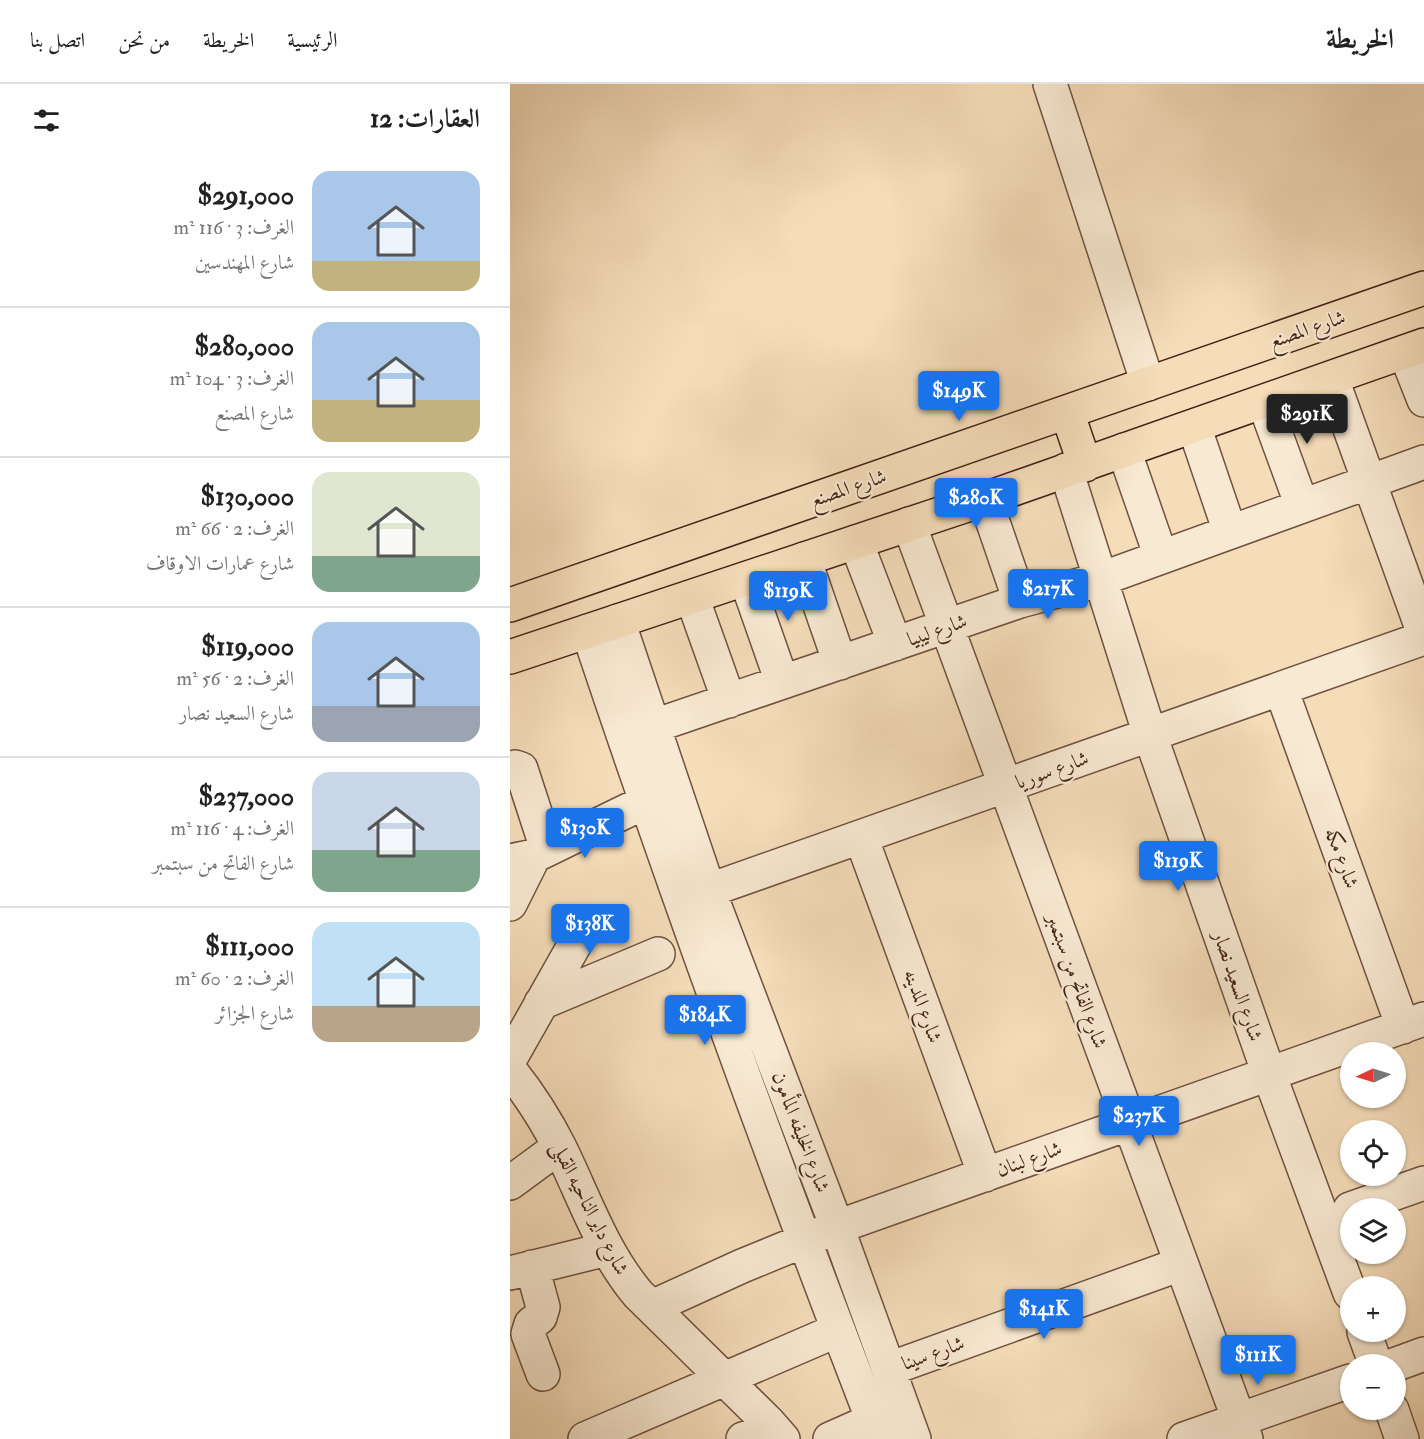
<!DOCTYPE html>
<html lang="ar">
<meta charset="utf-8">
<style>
body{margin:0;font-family:"IM FELL Double Pica",Amiri,serif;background:#f6f6f6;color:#222;direction:rtl;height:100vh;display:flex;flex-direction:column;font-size:22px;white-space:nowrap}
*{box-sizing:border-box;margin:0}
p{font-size:20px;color:#767676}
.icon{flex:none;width:33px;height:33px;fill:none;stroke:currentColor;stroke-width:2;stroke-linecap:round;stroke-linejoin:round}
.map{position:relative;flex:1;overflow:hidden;direction:ltr}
.details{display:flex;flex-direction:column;background:#fff;width:510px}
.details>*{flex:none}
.needle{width:39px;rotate:266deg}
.controls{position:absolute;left:830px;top:958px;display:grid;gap:12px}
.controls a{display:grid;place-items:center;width:66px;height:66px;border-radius:50%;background:#fff;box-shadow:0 2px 4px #0004;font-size:30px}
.price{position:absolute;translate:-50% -51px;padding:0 14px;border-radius:6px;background:#1a73e8;color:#fff;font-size:20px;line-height:39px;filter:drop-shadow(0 2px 3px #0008)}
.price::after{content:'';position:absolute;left:50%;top:36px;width:18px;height:14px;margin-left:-9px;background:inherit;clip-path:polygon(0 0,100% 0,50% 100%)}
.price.active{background:#222;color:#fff}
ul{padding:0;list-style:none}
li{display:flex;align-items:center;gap:18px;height:150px;padding:0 30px}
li+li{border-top:2px solid #e0e0e0}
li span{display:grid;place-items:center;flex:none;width:168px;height:120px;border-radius:18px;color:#555}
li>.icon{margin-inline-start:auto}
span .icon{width:72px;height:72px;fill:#fffc;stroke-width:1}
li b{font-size:26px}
h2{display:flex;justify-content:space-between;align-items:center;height:72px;padding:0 30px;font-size:26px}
header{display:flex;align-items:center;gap:36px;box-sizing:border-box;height:84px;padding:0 30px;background:#fff;border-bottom:2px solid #e0e0e0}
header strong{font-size:28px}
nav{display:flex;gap:33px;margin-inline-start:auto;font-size:21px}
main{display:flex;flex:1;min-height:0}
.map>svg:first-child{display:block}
</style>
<header>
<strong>الخريطة</strong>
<nav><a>الرئيسية</a><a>الخريطة</a><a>من نحن</a><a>اتصل بنا</a></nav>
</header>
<main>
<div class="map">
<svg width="914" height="1355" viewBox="0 0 914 1355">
<rect width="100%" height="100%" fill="#f5ddba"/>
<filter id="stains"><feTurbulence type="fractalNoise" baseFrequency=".00333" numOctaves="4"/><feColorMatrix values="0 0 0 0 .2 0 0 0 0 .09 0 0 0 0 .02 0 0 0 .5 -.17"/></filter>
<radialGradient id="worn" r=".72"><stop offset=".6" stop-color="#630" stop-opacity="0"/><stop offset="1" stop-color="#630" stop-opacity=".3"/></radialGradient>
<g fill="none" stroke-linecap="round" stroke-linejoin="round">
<defs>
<path id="minor" d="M540 0 638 300
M895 268 914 316
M822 295 914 550
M754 318 792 422
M684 342 720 448
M614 366 651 473
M556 386 640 651 759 990 840 1209
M475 415 510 517
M399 440 736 1355
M346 458 385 560
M294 475 330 579
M236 495 272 598
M182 513 219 617
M108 537 199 807 327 1143 404 1355
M78 547C169 819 267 1088 370 1355
M771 605 893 943
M144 642 510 517 591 495 914 378
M0 685 5 683 11 685 37 765
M351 753 475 1091
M0 777 24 772 135 718
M177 814 914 554
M0 820 24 772
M31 919 148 870
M0 975 70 851
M0 986C19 1010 36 1036 50 1064 74 1113 92 1167 128 1210L259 1339 273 1355
M0 1099 49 1063
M840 1125 914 1099
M22 1183 33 1223 30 1233 21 1240 18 1250 33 1290
M0 1189 97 1165
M142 1223 232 1182 327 1143 914 935
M854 1248 866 1281
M884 1281 914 1270
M379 1285 671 1180
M882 1326 892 1355
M75 1355 328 1246
M233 1355 264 1345
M320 1355 363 1336
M674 1355 840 1297"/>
<path id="major" d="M557 328 575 381
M0 521 914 204
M0 573 475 415 914 261"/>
</defs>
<use href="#minor" stroke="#705240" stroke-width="36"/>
<use href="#major" stroke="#442317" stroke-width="36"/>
<use href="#minor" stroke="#f8e9d2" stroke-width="33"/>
<use href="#major" stroke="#f5ddba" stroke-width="33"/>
</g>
<g text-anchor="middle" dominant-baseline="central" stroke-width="4.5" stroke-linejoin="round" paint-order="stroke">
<g font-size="20" fill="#442317" stroke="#f8e9d2">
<text transform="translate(797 245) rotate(-19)">شارع المصنع</text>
<text transform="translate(338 404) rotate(-19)">شارع المصنع</text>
<text transform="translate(427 546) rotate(-19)">شارع ليبيا</text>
<text transform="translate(542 686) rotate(-20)">شارع سوريا</text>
<text transform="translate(832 774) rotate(70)">شارع مكه</text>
<text transform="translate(567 897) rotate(70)">شارع الفاتح من سبتمبر</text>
<text transform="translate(728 902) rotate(71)">شارع السعيد نصار</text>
<text transform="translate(413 922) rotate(70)">شارع المدينه</text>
<text transform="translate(291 1048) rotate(69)">شارع الخليفه المأمون</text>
<text transform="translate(519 1075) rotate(-20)">شارع لبنان</text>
<text transform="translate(80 1124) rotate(63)">شارع داير الناحيه القبلى</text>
<text transform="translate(423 1269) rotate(-20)">شارع سينا</text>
</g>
</g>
<rect width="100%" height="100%" filter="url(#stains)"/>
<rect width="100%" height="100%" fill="url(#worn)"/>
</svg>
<div class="controls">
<a><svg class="needle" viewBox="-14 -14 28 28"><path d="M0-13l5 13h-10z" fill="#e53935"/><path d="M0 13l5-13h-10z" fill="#767676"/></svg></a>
<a><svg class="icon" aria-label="locate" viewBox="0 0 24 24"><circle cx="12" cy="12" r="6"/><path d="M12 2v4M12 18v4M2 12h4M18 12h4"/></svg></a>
<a><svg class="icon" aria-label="layers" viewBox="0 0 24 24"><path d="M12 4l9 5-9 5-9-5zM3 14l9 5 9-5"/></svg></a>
<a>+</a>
<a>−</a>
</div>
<b class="price" style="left:449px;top:338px">$149K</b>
<b class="price active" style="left:797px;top:361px">$291K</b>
<b class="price" style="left:466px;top:445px">$280K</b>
<b class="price" style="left:538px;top:536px">$217K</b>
<b class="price" style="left:278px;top:538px">$119K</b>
<b class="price" style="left:75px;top:775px">$130K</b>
<b class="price" style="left:668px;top:808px">$119K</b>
<b class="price" style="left:80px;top:871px">$138K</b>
<b class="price" style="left:195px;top:962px">$184K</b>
<b class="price" style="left:629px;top:1063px">$237K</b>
<b class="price" style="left:534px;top:1256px">$141K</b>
<b class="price" style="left:748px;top:1302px">$111K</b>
</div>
<section class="details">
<h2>العقارات: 12<svg class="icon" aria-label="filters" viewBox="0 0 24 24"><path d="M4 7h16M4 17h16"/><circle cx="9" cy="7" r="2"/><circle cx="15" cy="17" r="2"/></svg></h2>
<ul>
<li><span style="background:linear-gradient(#a9c7e8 75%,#c2b280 0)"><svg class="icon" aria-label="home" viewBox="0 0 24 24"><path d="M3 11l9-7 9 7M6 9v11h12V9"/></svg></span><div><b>$291,000</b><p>الغرف: 3 · 116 m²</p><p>شارع المهندسين</p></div></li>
<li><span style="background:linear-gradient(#a9c7e8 65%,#c2b280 0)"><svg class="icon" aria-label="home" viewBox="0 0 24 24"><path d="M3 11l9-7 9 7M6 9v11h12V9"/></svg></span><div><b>$280,000</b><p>الغرف: 3 · 104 m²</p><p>شارع المصنع</p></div></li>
<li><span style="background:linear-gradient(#dfe7d0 70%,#7fa58c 0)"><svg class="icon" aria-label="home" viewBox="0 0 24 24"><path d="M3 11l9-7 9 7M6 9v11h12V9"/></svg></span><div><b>$130,000</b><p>الغرف: 2 · 66 m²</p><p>شارع عمارات الاوقاف</p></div></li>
<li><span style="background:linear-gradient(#a9c7e8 70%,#9aa5b1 0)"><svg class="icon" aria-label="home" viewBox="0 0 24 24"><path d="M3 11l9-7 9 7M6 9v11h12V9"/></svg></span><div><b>$119,000</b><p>الغرف: 2 · 56 m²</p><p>شارع السعيد نصار</p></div></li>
<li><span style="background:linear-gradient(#c9d6e8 65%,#7fa58c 0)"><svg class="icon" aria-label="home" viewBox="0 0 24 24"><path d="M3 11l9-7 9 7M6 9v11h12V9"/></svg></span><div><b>$237,000</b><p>الغرف: 4 · 116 m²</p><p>شارع الفاتح من سبتمبر</p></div></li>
<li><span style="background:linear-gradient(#bfe0f5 70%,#b9a48a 0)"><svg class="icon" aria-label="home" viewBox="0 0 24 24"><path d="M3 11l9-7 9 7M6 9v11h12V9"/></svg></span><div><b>$111,000</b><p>الغرف: 2 · 60 m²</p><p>شارع الجزائر</p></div></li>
</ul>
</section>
</main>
